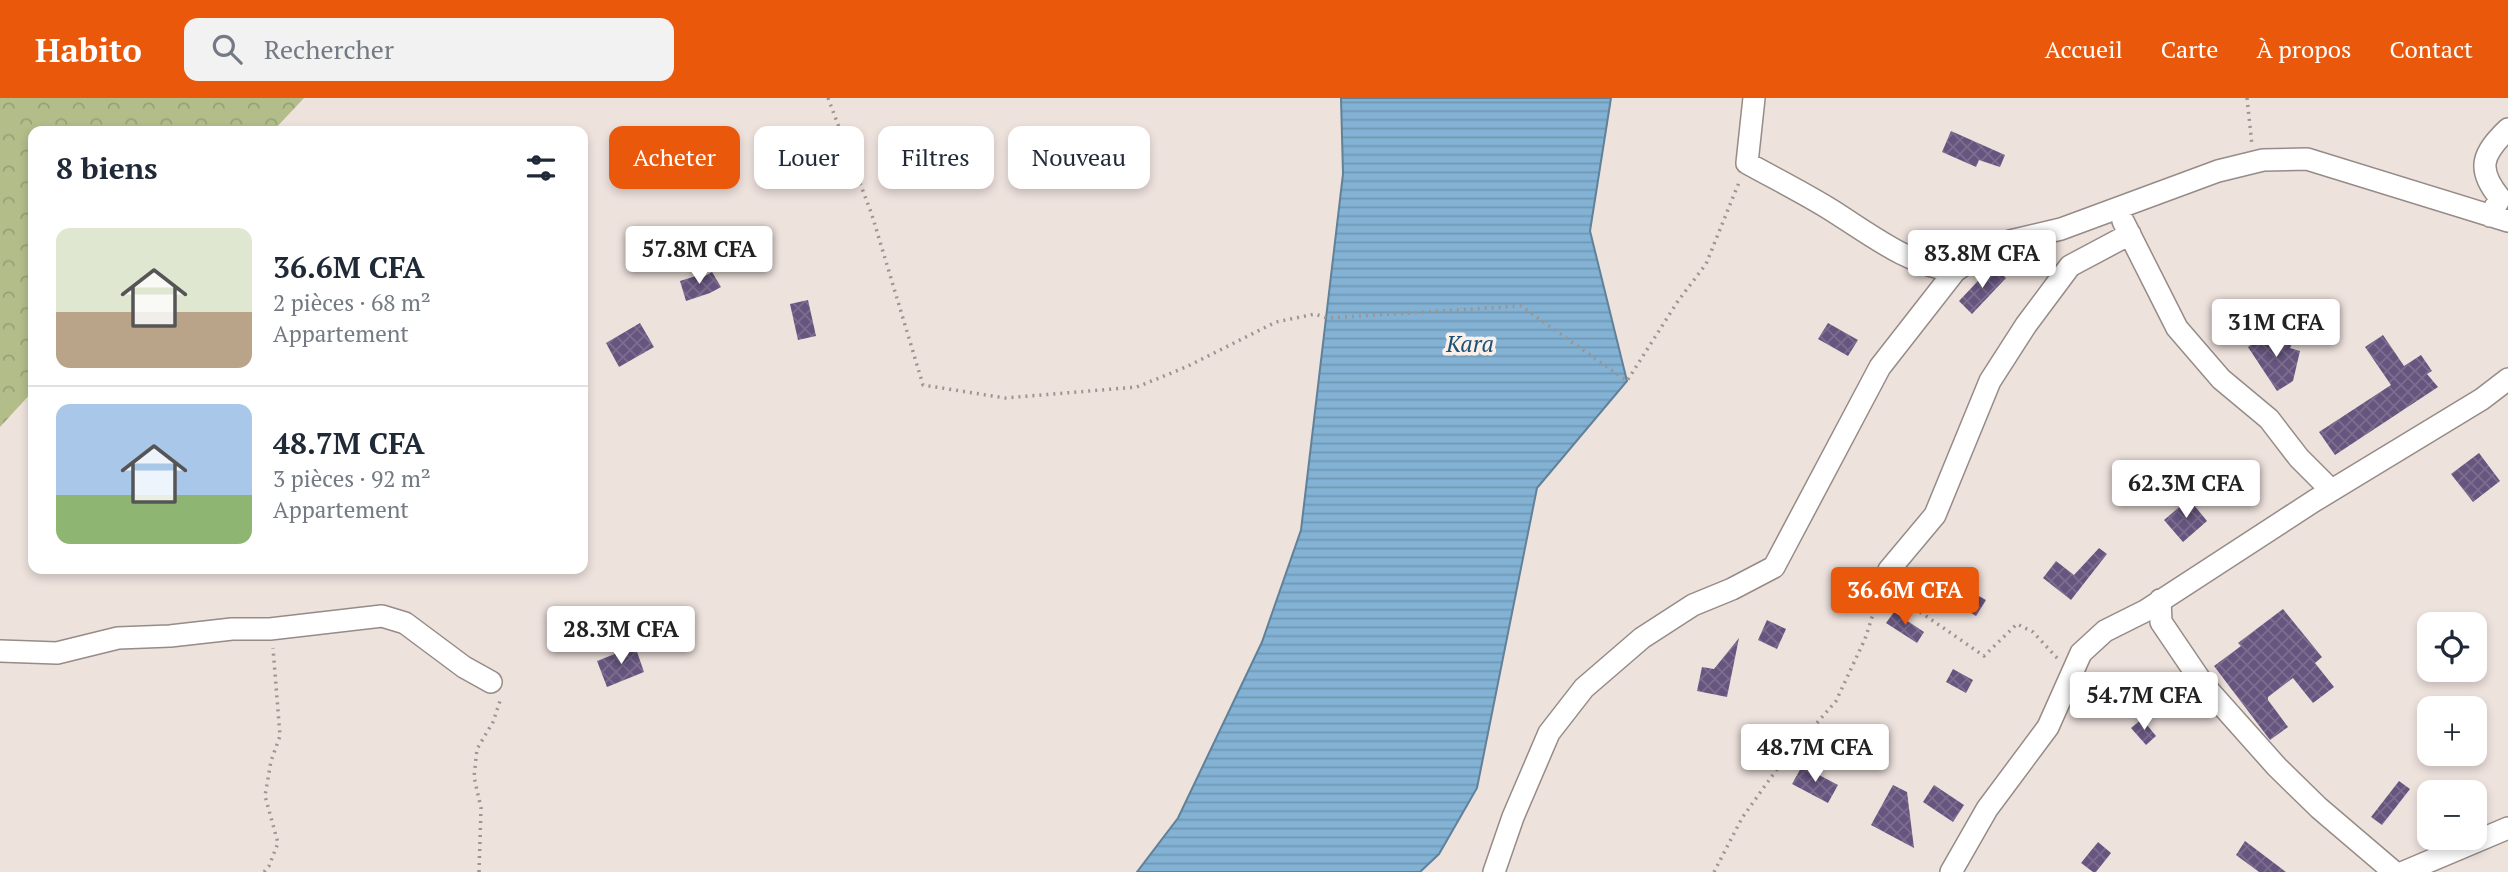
<!DOCTYPE html>
<html lang="fr">
<meta charset="utf-8">
<style>
body{margin:0;font-family:"PT Serif",serif;background:#f2f2f3;color:#1f2937;height:100vh;display:flex;flex-direction:column;font-size:26px;white-space:nowrap}
*{box-sizing:border-box;margin:0}
p{font-size:23px;color:#747a83}
.icon{flex:none;width:38px;height:38px;fill:none;stroke:currentColor;stroke-width:2;stroke-linecap:round;stroke-linejoin:round}
.map{position:relative;flex:1;overflow:hidden}
.side{position:absolute;left:28px;top:28px;width:560px;height:448px;display:flex;flex-direction:column;background:#fff;border-radius:14px;box-shadow:0 4px 10px #0003}
.side>*{flex:none}
.hud{position:absolute;left:609px;top:28px;width:665px;height:63px;display:flex;gap:14px}
.tools{position:absolute;left:2417px;top:514px;display:grid;gap:14px}
.tools a{display:grid;place-items:center;width:70px;height:70px;border-radius:14px;background:#fff;box-shadow:0 4px 10px #0003;font-size:35px}
.price{position:absolute;translate:-50% -60px;padding:0 16px;border-radius:7px;background:#fff;color:#222;font-size:23px;line-height:46px;filter:drop-shadow(0 2px 4px #0008)}
.price::after{content:'';position:absolute;left:50%;top:42px;width:21px;height:16px;margin-left:-10px;background:inherit;clip-path:polygon(0 0,100% 0,50% 100%)}
.price.on{background:#ea580c;color:#fff}
ul{padding:0;list-style:none}
li{display:flex;align-items:center;gap:21px;height:175px;padding:0 28px}
li+li{border-top:2px solid #e0e1e3}
li span{display:grid;place-items:center;flex:none;width:196px;height:140px;border-radius:14px;color:#555}
li>.icon{margin-inline-start:auto}
span .icon{width:84px;height:84px;fill:#fffc;stroke-width:1}
li b{font-size:30px}
h2{display:flex;justify-content:space-between;align-items:center;height:84px;padding:0 28px;font-size:30px}
.pill{padding:0 24px;border-radius:14px;background:#fff;box-shadow:0 4px 10px #0003;font-size:24px;line-height:63px}
.pill.on{background:#ea580c;color:#fff}
header{display:flex;align-items:center;gap:42px;box-sizing:border-box;height:98px;padding:0 35px;background:#ea580c;color:#fff}
header strong{font-size:33px}
nav{display:flex;gap:38px;margin-inline-start:auto;font-size:24px}
.search{width:490px;height:63px;background:#f2f2f3;display:flex;align-items:center;gap:18px;box-sizing:border-box;padding:0 24px;border-radius:14px;color:#747a83;font-size:26px}
.map>svg:first-child{display:block}
</style>
<header>
<strong>Habito</strong>
<div class="search"><svg class="icon" aria-label="search" viewBox="0 0 24 24"><circle cx="10" cy="10" r="6"/><path d="M15 15l6 6"/></svg>Rechercher</div>
<nav><a>Accueil</a><a>Carte</a><a>À propos</a><a>Contact</a></nav>
</header>
<div class="map">
<svg width="2508" height="774" viewBox="0 0 2508 774">
<defs>
<pattern id="forest-crowns" width="20" height="18" patternUnits="userSpaceOnUse" patternTransform="scale(1.75)"><rect width="20" height="18" fill="#b2bd8a"/><path d="M2 6a3 3 0 1 1 6 0M12 15a3 3 0 1 1 6 0" fill="none" stroke="#98a176"/></pattern>
<pattern id="water-rules" width="6" height="5" patternUnits="userSpaceOnUse" patternTransform="scale(1.75)"><rect width="6" height="5" fill="#83b2d4"/><path d="M0 2.5h6" fill="none" stroke="#7098b5"/></pattern>
<pattern id="building-cross-hatch" width="8" height="8" patternUnits="userSpaceOnUse" patternTransform="scale(1.75)"><rect width="8" height="8" fill="#675580"/><path d="M0 0l8 8M0 8l8-8" fill="none" stroke="#7b6e8e"/></pattern>
</defs>
<rect width="100%" height="100%" fill="#eee2dd"/>
<path fill="url(#forest-crowns)" d="M0 0H304L273 33H33V293L0 329Z"/>
<path fill="url(#water-rules)" stroke="#618198" stroke-width="2" d="M1341 0H1611L1590 133 1627 283 1537 390 1477 690 1439 756 1420 774H1137L1178 720 1262 544 1301 432 1343 76Z"/>
<path fill="url(#building-cross-hatch)" d="M1951 33 2005 57 2000 69 1979 62 1976 69 1942 54Z
M688 36 693 50 655 63 651 49Z
M1993 167 2006 180 1972 216 1959 203Z
M712 174 721 189 710 195 686 203 680 183 699 177 700 181Z
M808 202 816 238 798 242 790 206Z
M640 225 654 249 619 269 606 245Z
M1828 225 1858 242 1848 258 1818 241Z
M2272 232 2279 242 2292 246 2290 250 2300 253 2293 283 2277 293 2248 249Z
M2383 237 2404 268 2421 257 2432 273 2427 276 2438 289 2335 357 2319 334 2391 287 2365 249Z
M2479 355 2500 383 2473 404 2451 376Z
M2189 401 2207 423 2183 444 2164 422Z
M2099 450 2107 456 2071 502 2043 480 2056 463 2074 477Z
M1965 490 1986 502 1976 518 1956 506Z
M2283 511 2322 559 2315 565 2334 589 2313 605 2293 580 2268 599V602L2288 629 2270 642 2214 568 2241 548 2238 545Z
M1894 514 1924 534 1917 545 1886 525Z
M1767 522 1786 531 1777 551 1758 542Z
M1739 540 1727 599 1697 593 1702 569 1714 571Z
M635 548 644 574 607 589 597 563Z
M1953 571 1973 582 1966 595 1946 584Z
M2142 621 2156 638 2146 647 2131 630Z
M1802 668 1838 687 1828 705 1792 686Z
M2399 683 2410 691 2382 727 2371 719Z
M1893 687 1907 694 1914 750 1871 727Z
M1934 687 1964 707 1953 724 1923 704Z
M2245 743 2286 774H2259L2236 757Z
M2098 744 2111 755 2096 774H2093L2081 765Z"/>
<g fill="none" stroke-linecap="round" stroke-linejoin="round">
<defs>
<path id="minor" d="M1754 0 1747 65C1774 80 1802 94 1828 110 1867 134 1909 168 1955 173
M2490 118 2500 100C2476 71 2482 56 2508 31
M2123 123 2177 230 2221 281 2269 321 2299 360 2331 392
M1883 487 1889 472 1935 417 1990 283 2026 227 2070 168 2130 136
M2160 502 2161 524 2203 586 2277 669 2319 710 2394 774
M0 553 57 555 118 540 170 538 232 531H270L382 518 405 525 464 569 491 584
M1494 774 1513 719 1549 635 1584 590 1642 540 1693 507 1732 491 1774 469 1880 269 1955 173 1987 151 2010 143 2061 131 2218 73 2263 62 2307 61 2508 123
M1951 774 1987 711 2048 629 2081 555 2105 533 2145 513 2314 403 2482 301 2508 281
M2404 774 2508 730"/>
</defs>
<use href="#minor" stroke="#968b87" stroke-width="24"/>
<path stroke="#9d9591" stroke-width="3.5" stroke-dasharray="2 5" stroke-linecap="butt" d="M828 0 872 117 923 287 1005 300 1137 289 1186 269 1276 224 1315 216 1327 220 1521 208 1627 283 1678 203 1706 166 1740 82
M2247 0 2252 47
M1897 498 1984 558 2017 526 2033 534 2058 561
M264 774 269 768 278 745 265 698 271 663 280 638 273 550
M479 774 481 710 474 679 477 651 493 624 500 603 498 599
M1714 774 1742 720 1777 671 1836 603 1865 541 1877 504"/>
<use href="#minor" stroke="#fff" stroke-width="21"/>
</g>
<g text-anchor="middle" dominant-baseline="central" stroke-width="7" stroke-linejoin="round" paint-order="stroke">
<g font-size="23" font-style="italic" fill="#195073" stroke="#fbefea">
<text x="1470" y="245">Kara</text>
</g>
</g>
</svg>
<div class="tools">
<a><svg class="icon" aria-label="locate" viewBox="0 0 24 24"><circle cx="12" cy="12" r="6"/><path d="M12 2v4M12 18v4M2 12h4M18 12h4"/></svg></a>
<a>+</a>
<a>−</a>
</div>
<b class="price" style="left:699px;top:188px">57.8M CFA</b>
<b class="price" style="left:1982px;top:192px">83.8M CFA</b>
<b class="price" style="left:2276px;top:261px">31M CFA</b>
<b class="price" style="left:2186px;top:422px">62.3M CFA</b>
<b class="price on" style="left:1905px;top:529px">36.6M CFA</b>
<b class="price" style="left:621px;top:568px">28.3M CFA</b>
<b class="price" style="left:2144px;top:634px">54.7M CFA</b>
<b class="price" style="left:1815px;top:686px">48.7M CFA</b>
<div class="hud">
<a class="pill on">Acheter</a>
<a class="pill">Louer</a>
<a class="pill">Filtres</a>
<a class="pill">Nouveau</a>
</div>
<section class="side">
<h2>8 biens<svg class="icon" aria-label="filters" viewBox="0 0 24 24"><path d="M4 7h16M4 17h16"/><circle cx="9" cy="7" r="2"/><circle cx="15" cy="17" r="2"/></svg></h2>
<ul>
<li><span style="background:linear-gradient(#dfe7d0 60%,#b9a48a 0)"><svg class="icon" aria-label="home" viewBox="0 0 24 24"><path d="M3 11l9-7 9 7M6 9v11h12V9"/></svg></span><div><b>36.6M CFA</b><p>2 pièces · 68 m²</p><p>Appartement</p></div></li>
<li><span style="background:linear-gradient(#a9c7e8 65%,#8fb573 0)"><svg class="icon" aria-label="home" viewBox="0 0 24 24"><path d="M3 11l9-7 9 7M6 9v11h12V9"/></svg></span><div><b>48.7M CFA</b><p>3 pièces · 92 m²</p><p>Appartement</p></div></li>
</ul>
</section>
</div>
